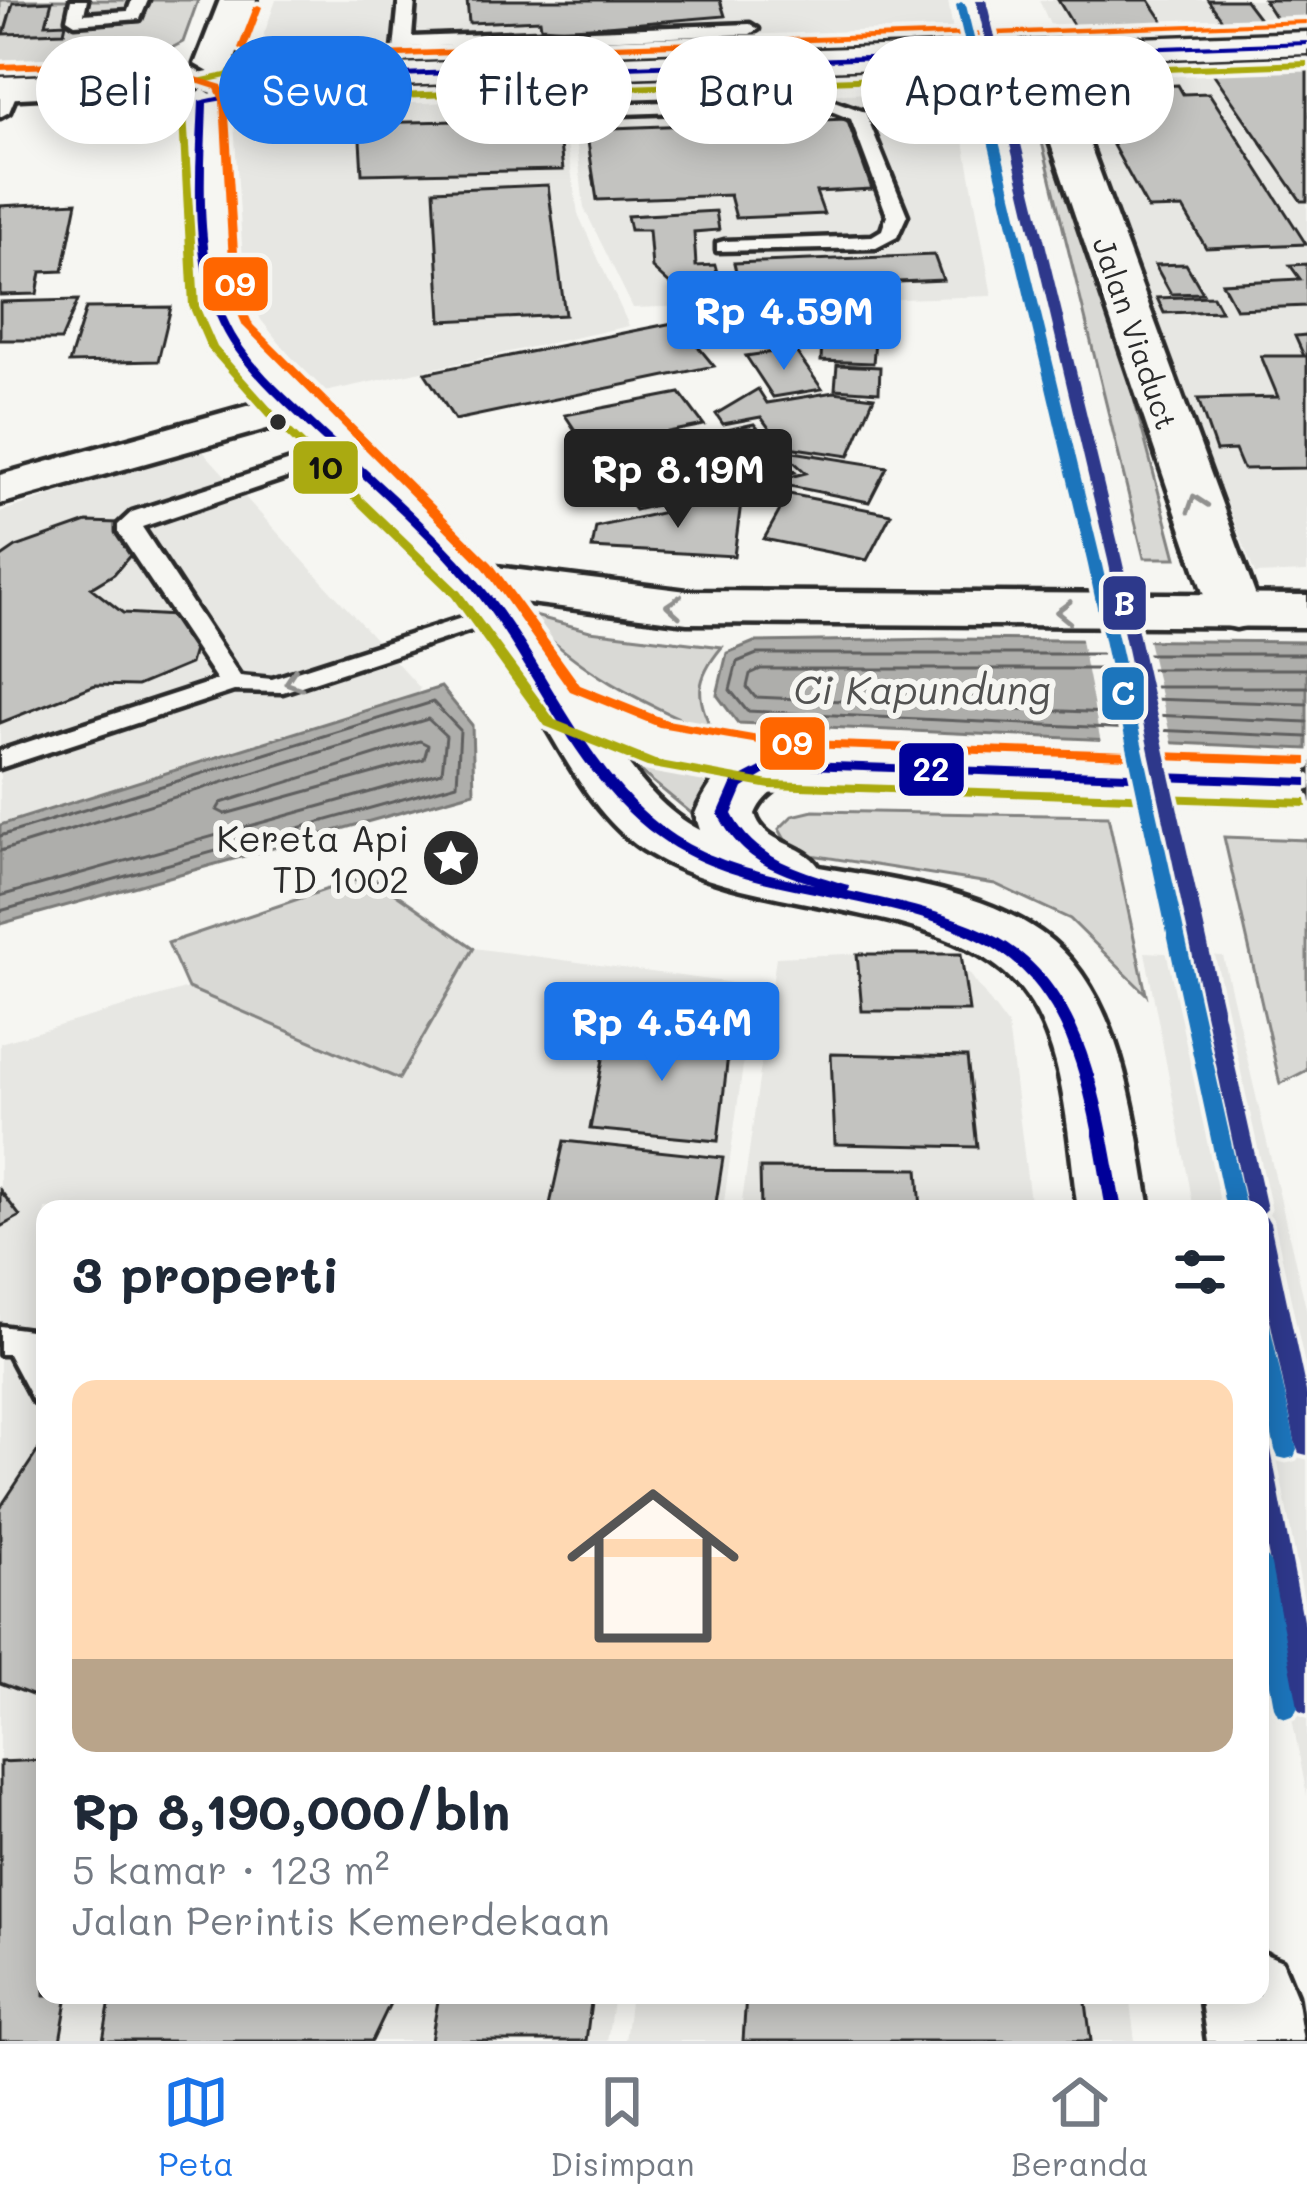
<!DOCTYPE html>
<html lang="id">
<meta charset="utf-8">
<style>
body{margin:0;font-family:Mali,sans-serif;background:#f6f6f7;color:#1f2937;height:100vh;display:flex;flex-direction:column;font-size:45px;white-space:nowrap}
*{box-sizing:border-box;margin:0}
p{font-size:39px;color:#747a83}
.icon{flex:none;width:66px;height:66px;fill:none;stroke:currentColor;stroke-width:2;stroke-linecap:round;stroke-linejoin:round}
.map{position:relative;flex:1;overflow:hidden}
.drawer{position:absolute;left:36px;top:1200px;width:1233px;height:804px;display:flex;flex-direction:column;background:#fff;border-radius:24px;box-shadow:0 6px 30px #0003}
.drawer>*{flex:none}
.banner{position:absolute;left:36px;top:36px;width:1236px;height:108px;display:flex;gap:24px}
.price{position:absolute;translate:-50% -102px;padding:0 27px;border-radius:12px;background:#1a73e8;color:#fff;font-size:39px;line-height:78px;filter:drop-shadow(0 3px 6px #0008)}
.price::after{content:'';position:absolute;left:50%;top:72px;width:36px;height:27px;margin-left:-18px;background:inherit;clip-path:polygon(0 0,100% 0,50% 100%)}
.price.active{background:#222;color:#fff}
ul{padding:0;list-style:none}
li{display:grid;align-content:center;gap:24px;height:636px;padding:0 36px}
li span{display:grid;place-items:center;height:372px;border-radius:24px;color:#555}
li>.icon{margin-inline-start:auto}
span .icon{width:216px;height:216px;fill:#fffc;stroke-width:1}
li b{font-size:51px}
h2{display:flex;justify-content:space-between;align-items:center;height:144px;padding:0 36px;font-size:51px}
.chip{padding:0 42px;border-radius:54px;background:#fff;box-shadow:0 6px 30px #0003;font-size:42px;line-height:108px}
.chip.active{background:#1a73e8;color:#fff}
.dock{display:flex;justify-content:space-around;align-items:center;height:168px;border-top:3px solid #e0e1e3;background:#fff;font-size:33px;color:#747a83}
.dock a{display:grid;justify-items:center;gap:6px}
.dock .active{color:#1a73e8}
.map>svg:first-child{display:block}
</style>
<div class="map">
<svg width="1307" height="2041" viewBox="0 0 1307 2041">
<rect width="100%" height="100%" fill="#f6f6f2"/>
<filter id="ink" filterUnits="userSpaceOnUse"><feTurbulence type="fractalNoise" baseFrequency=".00833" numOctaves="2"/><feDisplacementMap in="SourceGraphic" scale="24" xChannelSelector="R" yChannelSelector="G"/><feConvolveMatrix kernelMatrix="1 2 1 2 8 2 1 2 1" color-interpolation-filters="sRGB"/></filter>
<g filter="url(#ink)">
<path fill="#e7e7e3" d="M276 0H948L954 37 304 57 267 46 264 34Z
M1039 0H1307V29L1056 38Z
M1307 65V572L1255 574 1057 75Z
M955 91 992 296 633 308 584 208 572 101Z
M560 100 578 214 629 326 320 393 261 320 229 241 223 142 231 126 274 106Z
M200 448 420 688 409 714 0 854V512Z
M474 948 754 986 723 1209H45V1995H614L607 2041H0V1043L188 988 399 1079Z
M1145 952 1223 956 1307 1312V1796L1260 1551V1209H1194Z
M870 953 969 973 1008 1026 1031 1209H741L776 957Z
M631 1995H1129L1135 2041H625Z"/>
<path fill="#d9d9d5" stroke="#828280" stroke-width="3" d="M0 0H198L183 42 162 53 0 63Z
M1027 81H1050L1176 558H1144Z
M520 612 590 631 722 647C695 679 695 697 714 734 632 697 586 676 520 612Z
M625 759 725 774 691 813Z
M813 811 1108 816 1146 994 1070 919 995 884 792 852 779 829 792 816Z
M1224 837 1307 840V1070L1280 1084Z
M369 875 474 948 399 1079 188 988 168 943Z"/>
<path fill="#aeaeab" stroke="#7a7a78" stroke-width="3" d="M950 639 1307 642V749L738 723 717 695 727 653 754 642Z
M441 687 472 725 474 792 0 924V825Z"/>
<path fill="#f6f6f2" d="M1080 635 1147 636 1174 751 1102 748Z"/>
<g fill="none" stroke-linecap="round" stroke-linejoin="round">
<path stroke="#5f5f5e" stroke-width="3" d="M1307 654H757L737 662 730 690 747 711 1307 737
M1307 669H761L750 674 747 687 755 697 1307 722
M1307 687H1150L1144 693 1150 699 1307 704
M420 741 428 745 424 759 225 814 217 810 221 803Z
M0 836 433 702 460 730 457 784 0 911
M0 851 428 719 446 736 442 772 0 896"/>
</g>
<path fill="#c3c3c0" stroke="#2b2b2b" stroke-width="3" d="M467 0H720L725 16 571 29 541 27 540 20 469 23Z
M1058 0H1149L1169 30 1078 33Z
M1208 0H1245L1267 29 1230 31Z
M1264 0H1307V25H1280Z
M52 1 46 24 66 23 64 32 4 34 13 3Z
M1307 66V201H1301L1211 70Z
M1178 85 1183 94 1209 93 1306 244 1206 248 1183 208 1148 209 1082 89Z
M557 119 563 170 362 174 359 123Z
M847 119 872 189 816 192 824 214 736 218 730 195 597 200 586 129Z
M548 185 565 315 441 321 434 190Z
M77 202 63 271 41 272 37 294 0 295V206Z
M716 211 719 230 694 232 696 266 715 265 721 287H673L652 268 649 230H630L627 216Z
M934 255 943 280 740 289 734 263Z
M1186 264 1203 293 1171 294 1155 265Z
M1307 264V306L1236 309 1222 283 1300 279 1290 265Z
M1213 296 1221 311 1164 313 1157 298Z
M78 300 61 340H0V302Z
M171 307 158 361 69 363 86 308Z
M808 312 822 339 745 347 732 321Z
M822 313 885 314 887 340 822 339Z
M678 322 714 366 455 420 425 373Z
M1307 335V468L1243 469 1235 450 1216 451 1198 399 1278 397 1261 356H1304L1295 336Z
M822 339 875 341 873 363 821 361Z
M794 349 822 389 773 397 746 356Z
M837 365 880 367 879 392 835 389Z
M758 389 767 403 834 392 874 397 849 456 782 446 761 417 723 424 716 414Z
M680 393 704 425 587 448 565 415Z
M754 424 795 472 635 510 597 459Z
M781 450 887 467 869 502 770 482 806 473Z
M789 494 891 514 867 560 764 539Z
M742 495 734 556 592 548 596 527Z
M87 522 119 523 131 539 133 552 114 574 91 588 123 613 175 616 196 643 190 664 137 686 95 685 0 723V558L16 547Z
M857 954H961L969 1011H862Z
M609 1027 730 1038 718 1141 590 1129Z
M831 1054 967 1057 977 1147 835 1144Z
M564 1141 723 1158 715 1209H549Z
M760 1168 918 1169 921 1209H761Z
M0 1190 20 1216 0 1227Z
M45 1440V1700L0 1683V1508Z
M45 1760V1995H68L60 2041H0V1762Z
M111 1995H394L372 2041H103Z
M439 1995H592L586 2041H431Z
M746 1995H1085L1091 2041H743Z"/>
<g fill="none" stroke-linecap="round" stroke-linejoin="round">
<defs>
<path id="lane" d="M71 0H87L84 14 128 11 132 0H148L140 19 75 24 67 19Z
M399 0H415L412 37 750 24 758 29 750 34 411 47 409 60 401 65 393 60Z
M590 64 599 69 603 104 823 97 865 112 907 215 897 237 876 248 717 251V243L724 241 872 236 882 230 887 215 851 119 821 107 595 115 586 110 581 69Z
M10 83 19 88 9 112 0 117V91Z
M340 445 351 452 348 457 142 527 240 676 272 679 496 607 508 614 505 619 283 692 234 691 0 768V751L217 680 118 532V525L132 512Z
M0 1326 30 1330 45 1358V1406L33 1401 8 1354H0Z"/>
<path id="street" d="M1038 42 1056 53 1262 613 1254 624 1236 628 1218 624 1210 613 1020 53Z
M293 393 309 397 316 407 309 417 0 504V475Z"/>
<path id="secondary" d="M561 688 581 693C614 742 645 802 700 830L695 814C713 772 745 738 795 751L803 764C789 786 765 789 755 814 764 845 803 842 819 867 891 880 978 889 1040 932 1123 989 1134 1118 1150 1209H1078C1068 1143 1067 1054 1027 997 958 898 756 918 650 854 596 822 565 757 533 705L541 693Z
M1260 1952 1282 1961 1296 1995 1303 2041H1207L1200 1995H1260Z"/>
<path id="primary" d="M220 0H256L233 64 214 75 195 64Z
M1307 32V54L254 91 235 80 254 69Z
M167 71 186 82 180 90 0 99V77Z
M203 89 222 101 237 303 251 333 488 566 687 591 1307 595V627L687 623 514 601 581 693 670 728 774 745 1307 763V801L774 783 638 757 541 717 453 591 276 417 207 338 193 303 184 101Z"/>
</defs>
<use href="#lane" stroke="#2b2b2b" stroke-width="9"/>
<use href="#street" stroke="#2b2b2b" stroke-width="9"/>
<use href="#secondary" stroke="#2b2b2b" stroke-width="9"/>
<use href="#primary" stroke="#2b2b2b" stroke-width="9"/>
<use href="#lane" fill="#f6f6f2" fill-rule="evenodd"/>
<use href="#street" fill="#f6f6f2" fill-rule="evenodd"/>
<use href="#secondary" fill="#f6f6f2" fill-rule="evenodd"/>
<use href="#primary" fill="#f6f6f2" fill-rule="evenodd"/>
<defs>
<path id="bus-1" d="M1307 41V45L256 82 241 97 207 103C205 175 197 260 231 327 250 364 285 394 315 422 376 480 443 534 495 601 551 675 587 769 662 827 706 861 761 872 814 884 769 870 740 858 718 814L732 782 774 760 1307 778V786L776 768 743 788 732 814C755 860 802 870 848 885L850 888 848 891C898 902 954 913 999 938 1092 991 1104 1115 1122 1209H1106C1089 1117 1079 995 988 945 935 916 872 906 814 893 761 882 706 871 661 839 572 779 534 660 465 580 416 522 356 474 302 422 272 393 238 363 220 325 188 258 196 173 199 101L235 93 254 77Z"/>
<path id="bus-2" d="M1307 61V67L255 104 251 101 255 98Z
M237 63 244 65 231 77 195 85 186 98 199 306 217 347 282 420 460 591 555 720 655 760 770 781 1306 799 1307 807 770 789 647 767 545 726 452 597 274 424 207 348 189 306 178 98 189 81 225 73Z"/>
<path id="bus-3" d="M258 5 262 7 247 47 266 56 1306 20 1307 24 265 62 238 48 254 7Z
M168 58 193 76 222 85 228 100 241 298 253 325 492 563 580 685 667 720 776 739 1307 757V765L776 747 659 727 570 691 484 569 243 326 231 298 220 100 215 89 187 80 166 64 0 70V64Z"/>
</defs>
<use href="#bus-1" stroke="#f6f6f2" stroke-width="9"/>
<use href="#bus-2" stroke="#f6f6f2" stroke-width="9"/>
<use href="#bus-3" stroke="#f6f6f2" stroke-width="9"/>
<use href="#bus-1" fill="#009" fill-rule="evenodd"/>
<use href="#bus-2" fill="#aa1" fill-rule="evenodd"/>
<use href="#bus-3" fill="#f60" fill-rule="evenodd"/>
<defs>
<path id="rail-1" d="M976 0H986L1122 560 1267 1209 1261 1215 1267 1218 1270 1223 1307 1396V1455L1299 1453 1296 1446 1260 1271V1209H1247L1108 560Z
M1260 1441 1268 1443 1271 1450 1307 1641V1714L1299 1711 1295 1703 1260 1509Z"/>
<path id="rail-2" d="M961 2 966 5 1102 565 1246 1209H1226L1088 565 956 5Z
M1260 1317 1267 1319 1270 1325 1297 1450 1294 1457 1286 1459 1278 1457 1275 1450 1260 1375Z
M1260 1555 1268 1558 1271 1565 1298 1707 1294 1715 1286 1718 1278 1715 1274 1707 1260 1628Z"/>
</defs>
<use href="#rail-1" stroke="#f6f6f2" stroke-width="9"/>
<use href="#rail-2" stroke="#f6f6f2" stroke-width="9"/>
<use href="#rail-1" fill="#2d398b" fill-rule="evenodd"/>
<use href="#rail-2" fill="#1c75bc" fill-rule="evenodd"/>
</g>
<defs><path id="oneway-chevron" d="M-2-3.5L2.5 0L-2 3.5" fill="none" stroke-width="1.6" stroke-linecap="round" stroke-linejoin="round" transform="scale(3)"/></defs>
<g stroke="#90908e">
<use href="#oneway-chevron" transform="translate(1196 503) rotate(-109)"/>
<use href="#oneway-chevron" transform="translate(674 606) rotate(-176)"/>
<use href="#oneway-chevron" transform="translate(1064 612) rotate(-179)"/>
<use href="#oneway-chevron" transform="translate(293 681) rotate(162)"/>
</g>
</g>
<defs>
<symbol id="sight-disc" viewBox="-11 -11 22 22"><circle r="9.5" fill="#2b2b2b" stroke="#f6f6f2"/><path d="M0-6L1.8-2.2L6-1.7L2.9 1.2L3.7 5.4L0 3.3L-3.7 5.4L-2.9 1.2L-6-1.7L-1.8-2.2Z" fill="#fff"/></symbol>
</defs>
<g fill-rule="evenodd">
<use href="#sight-disc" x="418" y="825" width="66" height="66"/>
</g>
<circle fill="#2b2b2b" stroke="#f6f6f2" stroke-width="4.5" cx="278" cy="422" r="10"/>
<g text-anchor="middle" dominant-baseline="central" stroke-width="12" stroke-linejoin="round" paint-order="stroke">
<g font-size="30" fill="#2b2b2b" stroke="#f6f6f2">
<text transform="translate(1136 333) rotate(71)">Jalan Viaduct</text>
</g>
<g font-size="36" fill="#2b2b2b" stroke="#f6f6f2" text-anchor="end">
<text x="409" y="837">Kereta Api<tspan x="409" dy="41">TD 1002</tspan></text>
</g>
<g font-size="39" font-style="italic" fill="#525251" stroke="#f6f6f2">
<text x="922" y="688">Ci Kapundung</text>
</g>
</g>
<g stroke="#f6f6f2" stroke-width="4.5">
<rect x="201" y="255" width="69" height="58" rx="12" fill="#f60"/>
<rect x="291" y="439" width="69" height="57" rx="12" fill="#aa1"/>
<rect x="1101" y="574" width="47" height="58" rx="12" fill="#2d398b"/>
<rect x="1100" y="665" width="46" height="57" rx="12" fill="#1c75bc"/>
<rect x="758" y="715" width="69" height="57" rx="12" fill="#f60"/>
<rect x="897" y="741" width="69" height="57" rx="12" fill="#009"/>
</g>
<g font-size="33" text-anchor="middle" font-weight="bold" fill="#fff">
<text x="235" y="296">09</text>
<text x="1124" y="615">B</text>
<text x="1123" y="705">C</text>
<text x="792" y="755">09</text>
<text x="931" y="781">22</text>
</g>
<g font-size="33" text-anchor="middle" font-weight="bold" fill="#111">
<text x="325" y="479">10</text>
</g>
</svg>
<b class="price" style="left:784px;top:373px">Rp 4.59M</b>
<b class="price active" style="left:678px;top:531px">Rp 8.19M</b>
<b class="price" style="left:662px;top:1084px">Rp 4.54M</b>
<div class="banner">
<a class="chip">Beli</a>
<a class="chip active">Sewa</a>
<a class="chip">Filter</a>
<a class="chip">Baru</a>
<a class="chip">Apartemen</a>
</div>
<section class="drawer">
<h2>3 properti<svg class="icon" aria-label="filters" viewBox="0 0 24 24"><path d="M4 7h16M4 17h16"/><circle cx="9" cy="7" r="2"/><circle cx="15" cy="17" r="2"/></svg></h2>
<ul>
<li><span style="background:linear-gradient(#ffd9b3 75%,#b9a48a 0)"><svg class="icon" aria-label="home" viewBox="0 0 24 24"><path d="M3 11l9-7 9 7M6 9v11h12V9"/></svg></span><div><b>Rp 8,190,000/bln</b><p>5 kamar · 123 m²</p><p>Jalan Perintis Kemerdekaan</p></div></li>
</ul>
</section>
</div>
<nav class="dock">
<a class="active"><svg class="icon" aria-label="map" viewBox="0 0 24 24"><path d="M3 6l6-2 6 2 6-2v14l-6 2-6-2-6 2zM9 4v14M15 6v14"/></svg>Peta</a>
<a><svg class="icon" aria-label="saved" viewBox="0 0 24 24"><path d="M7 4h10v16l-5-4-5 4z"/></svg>Disimpan</a>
<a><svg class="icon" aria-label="home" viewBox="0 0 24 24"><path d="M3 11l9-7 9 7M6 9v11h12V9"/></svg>Beranda</a>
</nav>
